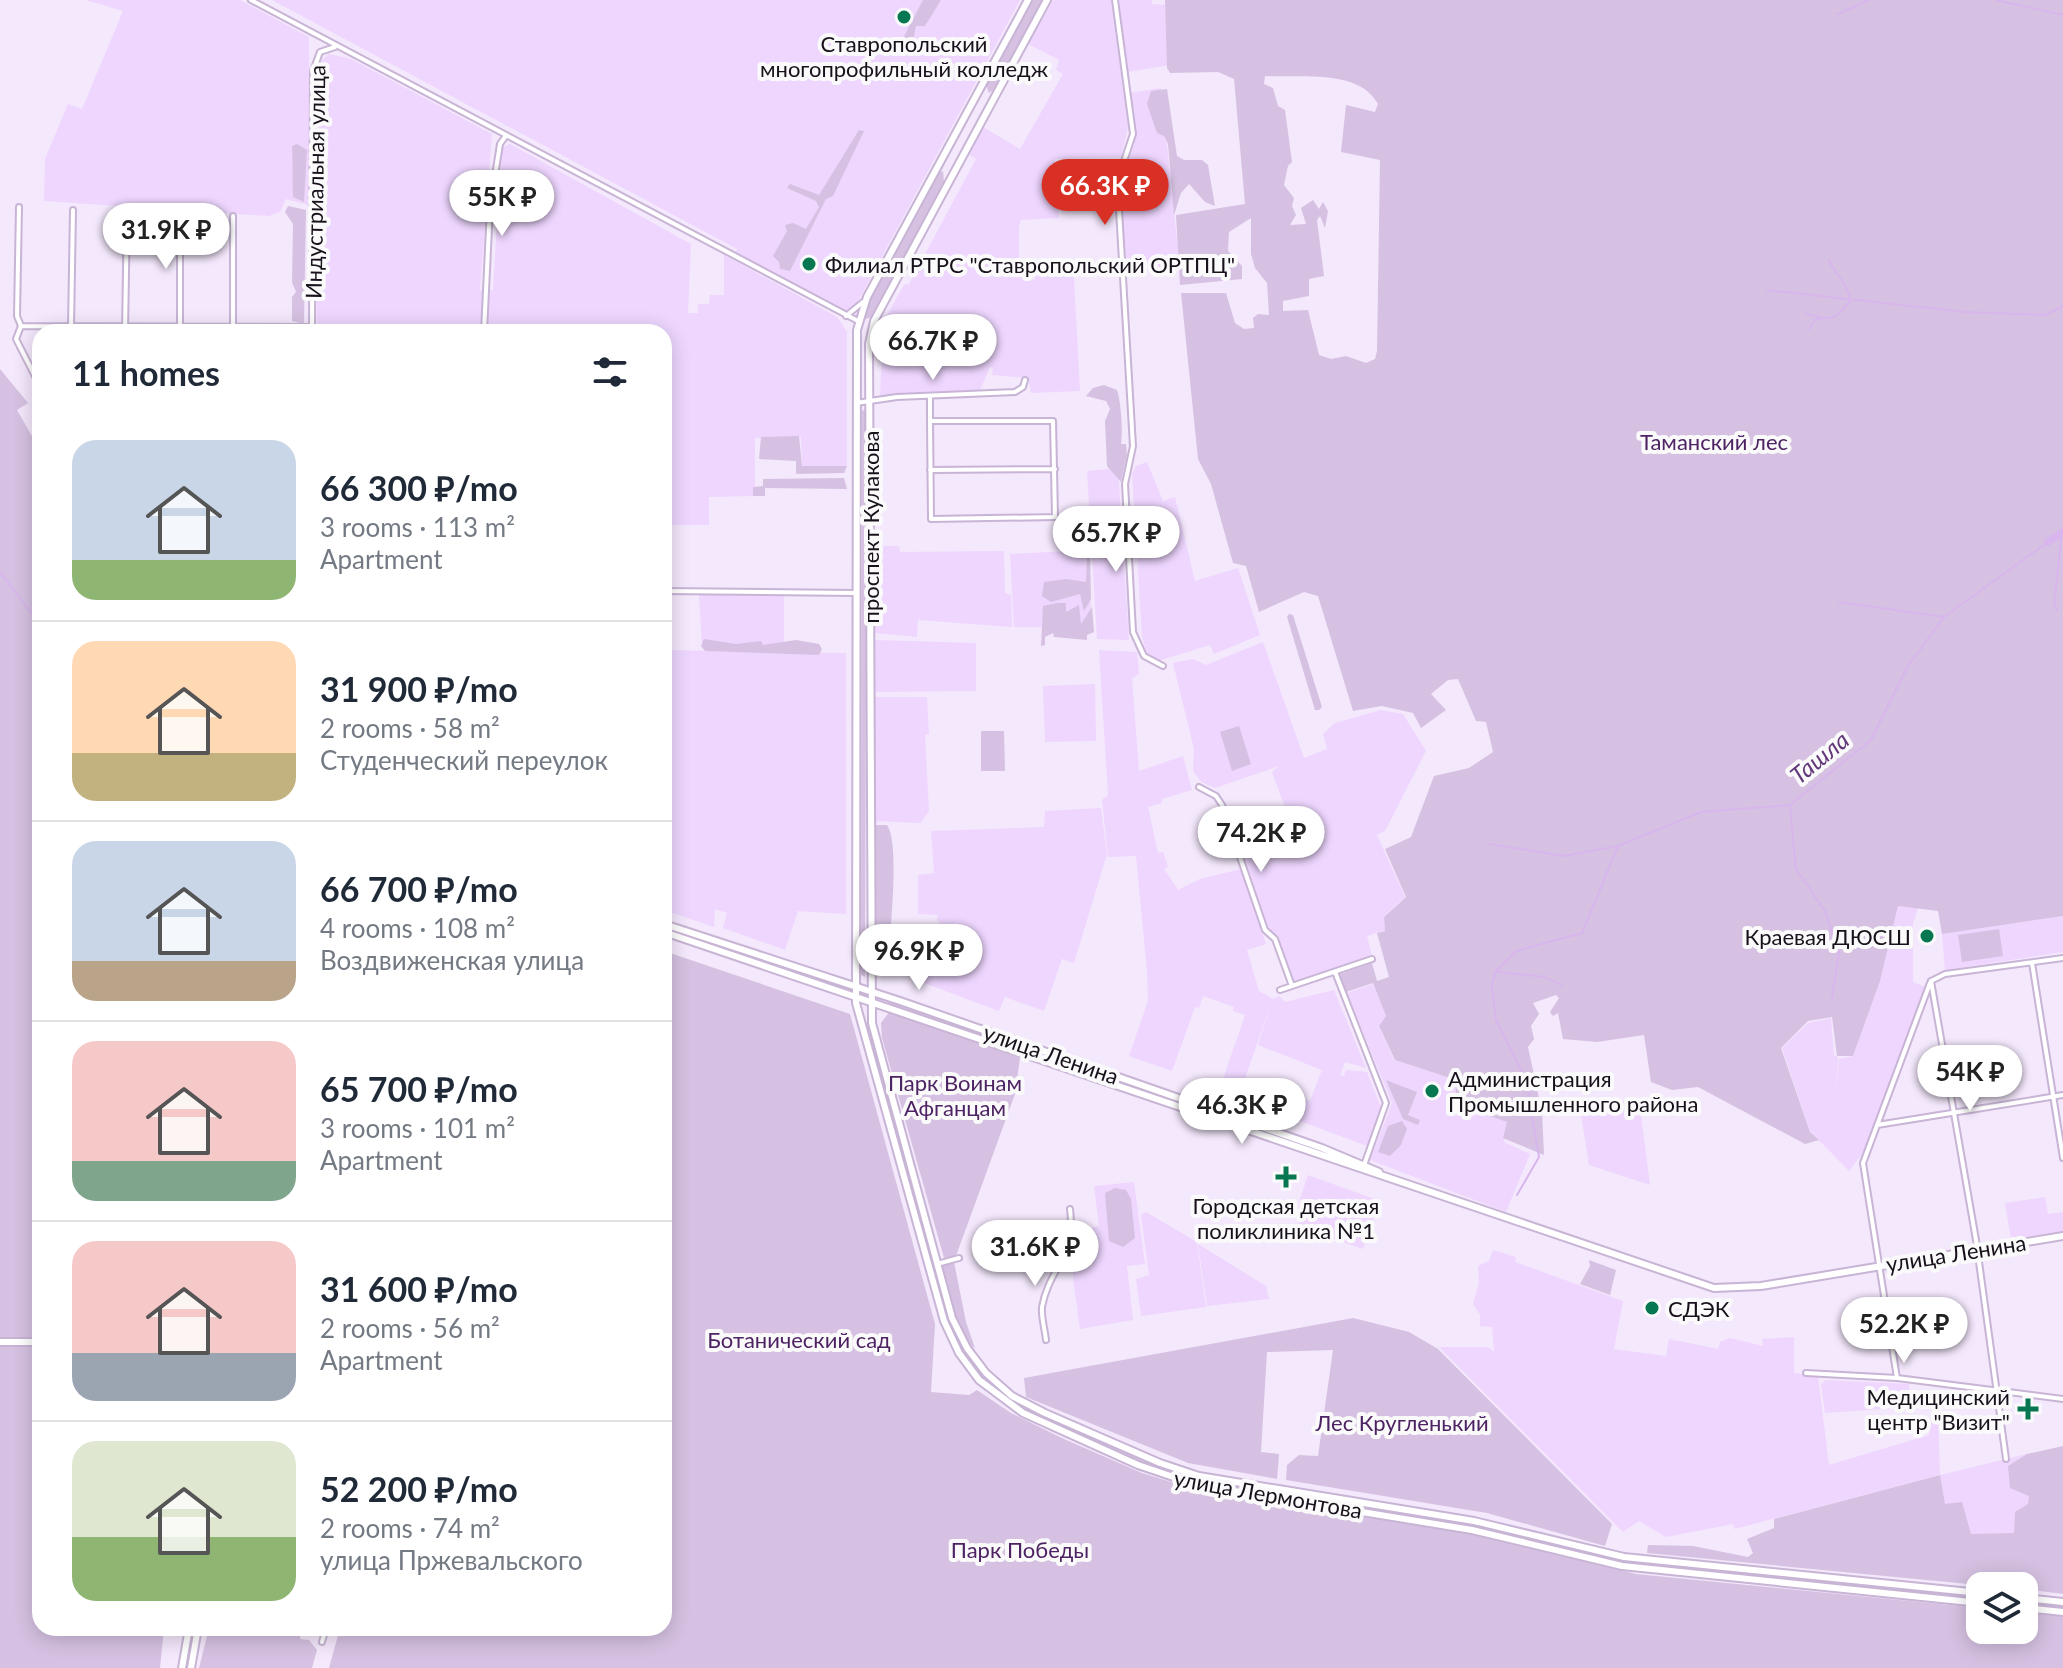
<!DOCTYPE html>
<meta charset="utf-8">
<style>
body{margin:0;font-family:Lato,sans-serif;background:#f6f6f7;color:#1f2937;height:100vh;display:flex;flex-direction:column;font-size:30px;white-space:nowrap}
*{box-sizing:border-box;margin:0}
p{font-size:26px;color:#747a83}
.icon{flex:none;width:44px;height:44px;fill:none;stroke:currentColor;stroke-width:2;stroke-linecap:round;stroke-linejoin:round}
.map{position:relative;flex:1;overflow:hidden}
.details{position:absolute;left:32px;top:324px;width:640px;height:1312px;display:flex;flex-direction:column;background:#fff;border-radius:24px;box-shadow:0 4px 20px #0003}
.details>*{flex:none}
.buttons{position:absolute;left:1966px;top:1572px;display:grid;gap:16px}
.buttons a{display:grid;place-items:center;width:72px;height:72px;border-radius:16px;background:#fff;box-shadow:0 4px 20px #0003;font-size:40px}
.price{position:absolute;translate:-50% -68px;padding:0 18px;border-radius:28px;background:#fff;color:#222;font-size:26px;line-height:52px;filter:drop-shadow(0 2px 4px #0008)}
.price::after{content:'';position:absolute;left:50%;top:48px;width:24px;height:18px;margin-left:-12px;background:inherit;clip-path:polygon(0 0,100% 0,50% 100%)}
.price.on{background:#d93025;color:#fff}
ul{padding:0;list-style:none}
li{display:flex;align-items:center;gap:24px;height:200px;padding:0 40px}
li+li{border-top:2px solid #e0e1e3}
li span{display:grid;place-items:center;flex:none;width:224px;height:160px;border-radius:24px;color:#555}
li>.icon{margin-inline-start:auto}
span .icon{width:96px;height:96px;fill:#fffc;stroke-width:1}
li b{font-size:34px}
h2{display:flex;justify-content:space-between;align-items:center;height:96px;padding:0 40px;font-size:34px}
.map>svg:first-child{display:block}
</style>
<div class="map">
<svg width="2063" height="1668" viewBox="0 0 2063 1668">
<rect width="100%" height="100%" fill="#f4e8fc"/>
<path fill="#eed6fe" d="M86 0H240L309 37V205L286 199 280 212 269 216 44 201 45 159 68 104 82 109 123 11Z
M272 0H1020L856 305 846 311 837 310 735 253 737 249Z
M1053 0H1111L1128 128 1121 157 1055 159 1059 218 1021 220 1019 227V275L1034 280 1043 263 1073 259 1080 391 1031 393 1028 378 992 375 993 368 990 367 980 390 880 398 883 322 904 285 909 284 976 159 968 154 983 127 1020 149 1063 74 1056 70 1059 60 1028 44Z
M1118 0H1152V4L1165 5 1171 65 1127 72Z
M329 54 351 59 492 134 480 290H493L501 153 503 147 510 144 691 244 688 313H698V304H709L710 295H724V255L837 317 847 332V466H802L801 437 755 438V496L709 497V525H664V332H317L315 82 319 63Z
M1161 88 1180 269 1126 271 1120 190 1134 144 1130 93Z
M1147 462 1163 501 1175 497 1195 581 1238 568 1260 635 1214 654 1210 645 1158 661 1147 654 1142 636 1132 474 1136 466Z
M1118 468 1129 640 1097 639 1087 471Z
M872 546H899L900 552 1004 551 1005 593 1011 595 1012 627 918 620 917 637 875 633Z
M1088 550 1092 628 1014 627 1010 554Z
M784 594V646L702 645 699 595Z
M874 640 976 643V691L874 692Z
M1263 642 1304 758 1327 749 1323 734 1335 723 1381 710 1403 714 1426 751 1385 831 1377 835 1405 897 1384 916 1385 930 1367 936 1372 955 1294 982 1278 939 1268 928 1237 834 1288 816 1272 772 1279 766 1215 788 1201 782 1193 771 1194 749 1173 663 1193 659 1206 665Z
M664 650 846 653V914L798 911 785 950 723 928 727 913 715 909 714 927 664 910Z
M1099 650 1137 652 1139 674 1132 678 1139 771 1183 756 1192 790 1162 799V803L1148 807 1158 853 1163 852 1168 867 1164 869 1178 890 1200 879 1241 869 1266 944 1247 950 1259 991 1273 999 1279 996 1285 1002 1334 990 1366 1068 1345 1062 1340 1075 1344 1076 1346 1070 1367 1072 1381 1107 1367 1146 1284 1115 1293 1095 1310 1101 1322 1070 1258 1045 1273 999 1239 1095 1220 1088 1245 1015 1233 1011 1234 1007 1203 996 1199 1008 1195 1007 1172 1071 1129 1056 1148 1001 1147 971 1136 856 1108 857 1102 800 1108 795Z
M1095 684 1096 741 1045 742 1043 686Z
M871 697H927L929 734 925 735 929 811 921 823 872 821Z
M1101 808 1107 854 1074 963 1062 959 1044 1011 1005 997 999 1011 919 981 940 922 937 920 938 915 918 914V875L934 873 931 831 1044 827 1045 811Z
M1898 906 1918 908 1913 924V982L1925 987 1863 1153 1849 1171 1810 1131 1782 1048 1808 1023 1831 1018 1834 1055 1838 1057 1836 1094 1839 1059 1853 1056 1880 981Z
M2063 916V952L1945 970 1942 934Z
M1373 984 1386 1016 1379 1027 1394 1060 1456 1080 1455 1104 1507 1122 1504 1142 1530 1154 1506 1212 1370 1160 1392 1103 1347 993Z
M1639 1099 1650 1185 1589 1165 1580 1108Z
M1308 1175 1380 1201 1363 1249 1299 1227 1300 1199Z
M1134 1182 1145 1264 1127 1266 1133 1320 1080 1329 1071 1263 1078 1265 1089 1228 1099 1226 1094 1186Z
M2045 1197 2048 1214 2063 1212V1231L2011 1239 2005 1203Z
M1146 1212 1197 1242 1206 1307 1141 1316 1136 1279 1149 1275 1141 1215Z
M1198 1244 1266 1286 1269 1299 1207 1306Z
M1493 1250 1516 1257 1515 1262 1623 1301 1614 1349 1666 1356 1669 1339 1718 1349 1720 1342 1730 1338 1763 1346 1762 1339 1794 1337V1373L1818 1376 1829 1465 1929 1435 1933 1413 1938 1414 1940 1475 2027 1454 2040 1487 2038 1536 1971 1534 1945 1504 1939 1475 1735 1529 1733 1524 1666 1537 1639 1521 1623 1532 1439 1347H1488L1494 1352 1492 1327 1480 1326V1315L1473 1304 1479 1283 1478 1266 1489 1261Z
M1826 1380 1909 1384 1910 1407 1825 1413 1821 1384Z"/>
<path fill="#d6c1e2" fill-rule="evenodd" d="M923 0H941L925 26H916L911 51 900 44Z
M1032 0H1043L995 89 989 93 986 85Z
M1165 0H2063V916L1942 934 1938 911 1898 906 1880 981 1853 1056H1837L1832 1017 1808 1021 1781 1048 1810 1132 1819 1140 1805 1144 1698 1087 1672 1090 1651 1082 1644 1035 1597 1042 1563 1039 1558 1013 1553 1016 1550 1012 1559 998 1556 995 1533 1003 1539 1014 1531 1026 1534 1039 1528 1047 1542 1112 1544 1155 1503 1138 1507 1122 1455 1104 1456 1080 1395 1060 1379 1026 1386 1016 1373 983 1346 992 1340 974 1372 963 1377 981 1389 977 1377 933 1385 931 1384 917 1406 897 1385 849 1411 837 1434 776 1469 768 1493 752 1486 722 1476 721 1458 679 1448 680 1431 694 1446 710 1421 728 1413 713 1382 706 1353 711 1318 596 1304 592 1259 612 1246 566 1233 563 1211 484 1198 459 1181 293H1226L1235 323 1244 329 1254 328 1253 318 1258 314 1269 315 1267 283 1255 268 1251 254V218L1229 232 1228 251 1242 266V279L1180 285 1176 215 1245 204 1234 79 1218 72 1170 73 1167 68ZM1265 76C1299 78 1359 68 1378 104L1375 112 1346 105 1341 152 1380 160 1377 351 1375 359 1366 363 1346 356 1331 359 1319 355 1308 310 1283 311V301L1309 296V279L1324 276 1317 220 1320 216 1325 228 1328 211 1323 202 1319 209 1313 200 1301 208 1306 224 1290 225 1296 215 1292 206 1294 198 1284 185 1288 166 1292 162 1285 110 1278 106 1273 88 1264 84Z
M1167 89 1177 156 1184 160H1202L1208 165 1215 206 1205 202 1189 184 1181 193 1174 215 1168 144 1164 136 1157 133 1147 104 1151 91Z
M859 130 864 131 833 196 826 199 790 271 780 269 779 262 773 256 787 231 785 225 793 223 806 229 819 207 816 201 787 188 790 184 819 195Z
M297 144 307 150 304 202 293 197C292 178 293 165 292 146Z
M943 171 944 183 873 317 864 319 863 313 870 298 937 173Z
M288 206 306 210 304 324 292 321V297L296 292 292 282 293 224 285 212Z
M0 369 28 403 17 410 40 450V1628H164L160 1668H0Z
M1104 385 1117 390C1121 401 1123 431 1121 444H1126L1127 455 1121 482 1107 466 1105 421 1110 409 1106 401 1086 396 1093 388Z
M862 410 867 412 865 977 861 975Z
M799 436 802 466H847L844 473 796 474V461L759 459 761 437Z
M844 478 847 489 765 488V496H753V487L763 486V479Z
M1085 552 1090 553 1091 599 1084 611 1080 594 1051 602 1042 596 1044 582 1066 579 1086 582 1087 559 1083 556Z
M1057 603H1066V612L1079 605 1081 624 1092 607 1094 632 1087 635V640L1054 637 1053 633 1045 637V645L1041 646 1043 606Z
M1289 614 1293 615 1322 707 1319 710H1315L1287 617Z
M704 639 736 644 761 641 763 645 796 640 819 644 822 649 819 655 705 651 701 646Z
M1239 726 1251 764 1232 771 1220 732Z
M981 731H1004L1005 771H981Z
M873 825H887C900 843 890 927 889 954L900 962 898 967 873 959Z
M1999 929 2003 956 1962 962 1958 935Z
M664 951 850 1014 935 1324 931 1392 969 1395 977 1390 1011 1413 1064 1439 1142 1473 1191 1488 1473 1533 1636 1574 1980 1608V1630H2024V1612L2063 1616V1668H329L340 1628H664Z
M889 1001 1123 1082V1083L888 1004Z
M890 1011 1020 1058 1015 1094 956 1256 944 1258 882 1038 881 1023Z
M1386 1080 1417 1092 1408 1115 1420 1120 1418 1125 1403 1119Z
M1402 1121 1407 1129 1401 1145 1390 1156 1378 1152 1388 1126Z
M905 1164 956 1335 983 1375 1010 1398 1043 1416 1179 1473 1470 1525 1198 1482 1158 1469 1042 1419 981 1377 962 1352 946 1320Z
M1115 1188 1126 1190 1131 1199 1135 1238 1123 1247 1109 1241 1105 1193Z
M1589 1260 1616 1270 1610 1295 1580 1284 1590 1266Z
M954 1262 966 1322 975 1348C954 1337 948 1291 942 1269L944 1264Z
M1353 1318 1409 1332 1438 1349 1612 1524 1605 1546 1487 1513 1286 1480 1287 1465 1299 1455 1318 1456 1333 1350 1267 1352 1261 1452 1279 1454 1277 1479 1188 1463 1026 1397 1024 1378Z
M2063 1446V1594L2024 1589V1586H1989L1647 1553 1648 1545 1693 1546 1748 1557 1753 1553 1747 1539 1774 1528V1519L1940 1475 1945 1504 1962 1502 1971 1534 2014 1533 2015 1512 2028 1504 2029 1496 2010 1488 2008 1466 2027 1454Z
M1625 1561 1863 1585 1865 1587 1624 1563Z
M209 1628H301L300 1639 309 1640 317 1650 312 1668H199Z"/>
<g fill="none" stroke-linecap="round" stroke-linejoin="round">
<path stroke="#d8b6ed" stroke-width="2" d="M1996 0 2063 15
M1838 14 1869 0
M1767 290 1965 312 2045 315 2063 306
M1806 314 1820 317
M1809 329 1816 319 1835 317 1850 301C1850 287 1835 274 1829 260
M0 572 40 624
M1839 602 1944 617
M2057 610 2054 604 2062 532
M1790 807 1796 869 1825 911 1839 952 1832 998
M1490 844 1563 856 1618 846
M1496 971C1522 978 1540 970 1562 986
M1517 1195 1539 1157 1526 1080 1496 1020 1492 985 1496 971 1516 951 1582 933 1618 846 1701 812 1790 805 1871 740 1908 666 1944 617 2048 542"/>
<path stroke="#d8b6ed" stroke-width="8" d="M2048 542 2063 532"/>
<defs>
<path id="minor" d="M251 0 858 321
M1115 0 1133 134 1120 173 1118 193 1133 446 1125 484 1133 632 1144 656 1163 666
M19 207 17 316 21 326
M233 216V327
M846 316 863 302
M21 326 312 327
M21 326 16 339 40 386
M71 327 73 210
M180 327V214
M125 332 127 211
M312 332 313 71 320 52 335 47
M484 332 490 207 500 144 505 137
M930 396V421H1053L1055 517 931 519 930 421
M856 403 897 397 1015 392 1023 387 1025 380
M930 470 1055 469
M664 591 857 593
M1199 787 1216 796 1222 805 1265 930 1275 939 1292 986
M2032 963 2063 1158
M1335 972 1386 1103 1363 1168
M1931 981 1976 1240 2006 1459
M1931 981 1945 974 2063 958
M1280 990 1372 959
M1877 1125 2063 1095
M937 1264 959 1258
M1046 1340C1045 1330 1041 1317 1042 1307 1049 1268 1076 1257 1070 1209
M1806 1373 1897 1378 2063 1399
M1897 1378 1863 1163 1930 983
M322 1642 326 1628"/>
<path id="secondary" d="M664 924 900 1001 1322 1148 1379 1172
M664 932 1714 1288 1761 1286 2063 1236
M0 1342H40
M182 1668 189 1628
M191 1668 198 1628"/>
<path id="primary" d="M1028 0 867 297 857 330 856 1003 944 1321 959 1353 979 1380 1023 1413 1138 1465 1197 1485 1472 1530 1622 1566 1980 1603
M1047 0 874 321 869 344 872 1023 952 1318 967 1348 986 1373 1012 1396 1045 1413 1160 1463 1199 1476 1474 1521 1624 1557 1980 1593
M2024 1598 2063 1602
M2024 1608 2063 1612"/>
</defs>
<use href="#minor" stroke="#c8b4d5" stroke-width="8"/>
<use href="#secondary" stroke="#c8b4d5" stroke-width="10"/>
<use href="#primary" stroke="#c8b4d5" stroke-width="10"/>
<use href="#minor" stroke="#fff" stroke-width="4"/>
<use href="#secondary" stroke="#fff" stroke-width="6"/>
<use href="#primary" stroke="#fff" stroke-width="6"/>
</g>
<g fill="#067751" stroke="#fafafa" stroke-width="3">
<circle cx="904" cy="17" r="8"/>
<circle cx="809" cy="264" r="8"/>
<circle cx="1927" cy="936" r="8"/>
<circle cx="1432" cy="1091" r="8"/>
<path d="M1282 1165h8v8h8v8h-8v8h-8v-8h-8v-8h8z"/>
<circle cx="1652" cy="1308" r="8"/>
<path d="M2024 1397h8v8h8v8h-8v8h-8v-8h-8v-8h8z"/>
</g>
<g text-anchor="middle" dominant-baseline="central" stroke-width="8" stroke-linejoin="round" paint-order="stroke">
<g font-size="22" fill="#18111c" stroke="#fafafa" text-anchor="start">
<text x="904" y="43" text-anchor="middle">Ставропольский<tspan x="904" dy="25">многопрофильный колледж</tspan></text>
<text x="825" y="264">Филиал РТРС "Ставропольский ОРТПЦ"</text>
<text x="1911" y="936" text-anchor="end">Краевая ДЮСШ</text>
<text x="1448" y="1078">Администрация<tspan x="1448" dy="25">Промышленного района</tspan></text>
<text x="1286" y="1205" text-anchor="middle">Городская детская<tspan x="1286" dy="25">поликлиника №1</tspan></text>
<text x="1668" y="1308">СДЭК</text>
<text x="2010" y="1396" text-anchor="end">Медицинский<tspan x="2010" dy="25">центр "Визит"</tspan></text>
</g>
<g font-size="22" fill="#18111c" stroke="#fafafa">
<text transform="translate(315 182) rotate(-89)">Индустриальная улица</text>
<text transform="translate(870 527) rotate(-90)">проспект Кулакова</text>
<text transform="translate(1051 1054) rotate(19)">улица Ленина</text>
<text transform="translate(1956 1253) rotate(-9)">улица Ленина</text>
<text transform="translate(1268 1494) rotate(10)">улица Лермонтова</text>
</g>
<g font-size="22" fill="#4e2364" stroke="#fafafa">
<text x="1714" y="441">Таманский лес</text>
<text x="955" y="1082">Парк Воинам<tspan x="955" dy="25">Афганцам</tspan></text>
<text x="799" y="1339">Ботанический сад</text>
<text x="1402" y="1422">Лес Кругленький</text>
<text x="1020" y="1549">Парк Победы</text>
</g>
<g font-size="24" font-style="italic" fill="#63387a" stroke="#fafafa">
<text transform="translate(1819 757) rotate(-39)">Ташла</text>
</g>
</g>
</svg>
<div class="buttons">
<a><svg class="icon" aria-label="layers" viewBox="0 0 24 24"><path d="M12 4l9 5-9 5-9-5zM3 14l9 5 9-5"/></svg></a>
</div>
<b class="price on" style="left:1105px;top:227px">66.3K ₽</b>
<b class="price" style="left:502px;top:238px">55K ₽</b>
<b class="price" style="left:166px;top:271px">31.9K ₽</b>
<b class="price" style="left:933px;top:382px">66.7K ₽</b>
<b class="price" style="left:1116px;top:574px">65.7K ₽</b>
<b class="price" style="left:1261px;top:874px">74.2K ₽</b>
<b class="price" style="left:919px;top:992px">96.9K ₽</b>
<b class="price" style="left:1970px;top:1113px">54K ₽</b>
<b class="price" style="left:1242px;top:1146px">46.3K ₽</b>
<b class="price" style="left:1035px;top:1288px">31.6K ₽</b>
<b class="price" style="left:1904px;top:1365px">52.2K ₽</b>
<section class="details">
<h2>11 homes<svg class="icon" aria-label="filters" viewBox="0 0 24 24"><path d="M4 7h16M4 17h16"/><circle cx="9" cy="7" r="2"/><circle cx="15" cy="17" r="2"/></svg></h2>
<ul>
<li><span style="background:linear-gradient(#c9d6e8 75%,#8fb573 0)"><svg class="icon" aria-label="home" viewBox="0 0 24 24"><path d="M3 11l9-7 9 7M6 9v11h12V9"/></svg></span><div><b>66 300 ₽/mo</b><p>3 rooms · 113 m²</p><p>Apartment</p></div></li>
<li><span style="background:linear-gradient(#ffd9b3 70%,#c2b280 0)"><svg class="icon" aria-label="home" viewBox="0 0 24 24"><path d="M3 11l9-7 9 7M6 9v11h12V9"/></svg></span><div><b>31 900 ₽/mo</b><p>2 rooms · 58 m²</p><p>Студенческий переулок</p></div></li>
<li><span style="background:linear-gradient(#c9d6e8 75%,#b9a48a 0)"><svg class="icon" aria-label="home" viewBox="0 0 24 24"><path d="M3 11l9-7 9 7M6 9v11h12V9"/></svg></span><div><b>66 700 ₽/mo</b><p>4 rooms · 108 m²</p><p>Воздвиженская улица</p></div></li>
<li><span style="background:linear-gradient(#f6c9c9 75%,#7fa58c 0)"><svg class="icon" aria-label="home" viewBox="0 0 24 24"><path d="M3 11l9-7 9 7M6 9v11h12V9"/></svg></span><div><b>65 700 ₽/mo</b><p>3 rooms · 101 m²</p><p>Apartment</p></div></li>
<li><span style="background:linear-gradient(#f6c9c9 70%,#9aa5b1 0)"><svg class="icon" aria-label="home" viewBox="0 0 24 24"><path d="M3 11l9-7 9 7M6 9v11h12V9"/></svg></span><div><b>31 600 ₽/mo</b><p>2 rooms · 56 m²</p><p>Apartment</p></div></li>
<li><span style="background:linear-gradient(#dfe7d0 60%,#8fb573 0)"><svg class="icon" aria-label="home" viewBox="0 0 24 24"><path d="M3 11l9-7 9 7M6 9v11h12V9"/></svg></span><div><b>52 200 ₽/mo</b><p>2 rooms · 74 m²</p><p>улица Пржевальского</p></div></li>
</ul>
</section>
</div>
